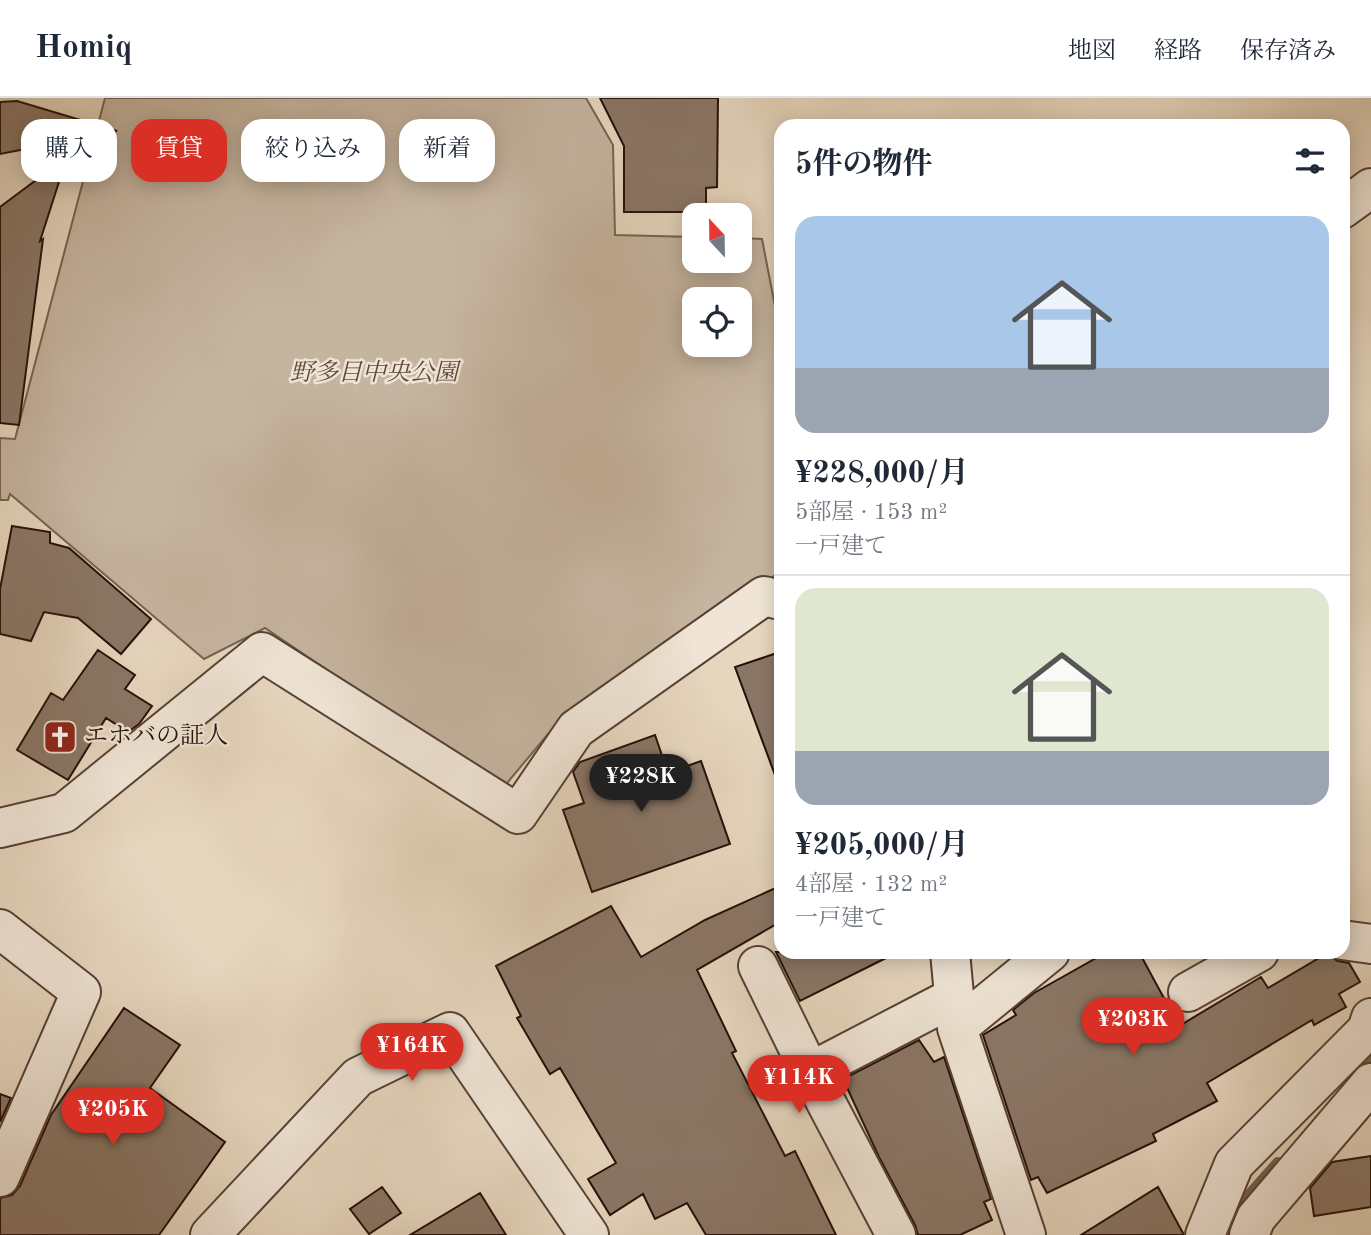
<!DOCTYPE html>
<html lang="ja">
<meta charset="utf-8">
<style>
body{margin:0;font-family:"Old Standard TT","Noto Serif JP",serif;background:#f2f2f3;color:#1f2937;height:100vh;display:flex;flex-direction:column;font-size:26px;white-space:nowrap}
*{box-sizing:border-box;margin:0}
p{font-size:23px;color:#747a83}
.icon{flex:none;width:38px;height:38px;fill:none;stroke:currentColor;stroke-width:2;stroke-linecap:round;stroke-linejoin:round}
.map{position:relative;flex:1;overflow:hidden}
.drawer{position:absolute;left:774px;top:21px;width:576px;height:840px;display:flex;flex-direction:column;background:#fff;border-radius:21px;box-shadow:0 4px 18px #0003}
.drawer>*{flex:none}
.guide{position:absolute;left:21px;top:21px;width:648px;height:63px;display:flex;gap:14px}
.needle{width:46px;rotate:338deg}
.controls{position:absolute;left:682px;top:105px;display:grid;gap:14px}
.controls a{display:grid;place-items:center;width:70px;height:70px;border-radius:14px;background:#fff;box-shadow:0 4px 18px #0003;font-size:35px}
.price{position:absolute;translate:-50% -60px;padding:0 16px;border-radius:24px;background:#d93025;color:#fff;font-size:23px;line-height:46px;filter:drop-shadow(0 2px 4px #0008)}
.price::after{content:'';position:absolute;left:50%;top:42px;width:21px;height:16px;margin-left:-10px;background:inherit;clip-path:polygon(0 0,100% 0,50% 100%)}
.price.on{background:#222;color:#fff}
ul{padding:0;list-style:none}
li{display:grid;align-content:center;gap:14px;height:371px;padding:0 21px}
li+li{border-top:2px solid #e0e1e3}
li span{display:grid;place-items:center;height:217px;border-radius:21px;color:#555}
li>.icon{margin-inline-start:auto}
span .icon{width:126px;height:126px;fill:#fffc;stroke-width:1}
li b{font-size:30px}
h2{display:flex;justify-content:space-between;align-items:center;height:84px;padding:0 21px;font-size:30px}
.tag{padding:0 24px;border-radius:21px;background:#fff;box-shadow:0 4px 18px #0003;font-size:24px;line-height:63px}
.tag.on{background:#d93025;color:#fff}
header{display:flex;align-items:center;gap:42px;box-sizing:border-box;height:98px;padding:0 35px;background:#fff;border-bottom:2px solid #e0e1e3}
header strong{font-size:33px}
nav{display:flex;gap:38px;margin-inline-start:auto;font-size:24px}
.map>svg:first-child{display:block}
</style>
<header>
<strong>Homiq</strong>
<nav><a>地図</a><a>経路</a><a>保存済み</a></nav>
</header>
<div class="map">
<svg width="1371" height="1137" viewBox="0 0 1371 1137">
<rect width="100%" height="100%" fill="#e6d6be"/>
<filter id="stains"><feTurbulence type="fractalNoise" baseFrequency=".00286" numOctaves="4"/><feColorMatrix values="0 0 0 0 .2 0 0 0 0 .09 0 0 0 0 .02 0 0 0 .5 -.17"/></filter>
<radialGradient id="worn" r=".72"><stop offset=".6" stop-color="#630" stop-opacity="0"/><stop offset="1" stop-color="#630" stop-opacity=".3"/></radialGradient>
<path fill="#c5b49f" stroke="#766252" stroke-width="2" fill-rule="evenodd" d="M105 0H586L613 47 615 137 695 139V163H740V140L762 141 780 234V474L564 617 502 691 265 530 204 561 10 396 8 402H0V340L15 341ZM695 201H740V247H695Z"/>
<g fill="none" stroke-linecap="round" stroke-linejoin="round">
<path stroke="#725e4f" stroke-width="12" d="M1349 982 1371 956
M1228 1127 1231 1118 1278 1065"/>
</g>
<path fill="#8a7666" stroke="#260f06" stroke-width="2" d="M600 0H718L717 89 706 90V114H624V48Z
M17 3 117 33 0 56V4Z
M67 59 40 143 43 141 19 327 0 325V109Z
M12 428 50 434V445L69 450 151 521 121 556 78 520 44 514 31 543 0 536V491Z
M98 552 135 577 125 591 152 608 139 626 128 634 106 620 68 682 17 652 51 595 63 602Z
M780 554V676L775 677 735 569Z
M655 637 668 675 701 663 730 746 592 794 563 712 584 705 573 674 580 664Z
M780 788V824L697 872 736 953 732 955 785 1058 795 1053 836 1137H706L687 1105 655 1121 643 1096 610 1117 588 1081 616 1065 560 970 550 976 517 920 521 918 496 868 611 808 641 859 705 822Z
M776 854H898L800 903Z
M1107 854H1139L1179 928 1261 879 1268 890 1326 856 1338 863 1349 865 1360 884 1339 896 1346 909 1314 927 1312 922 1207 985 1217 1003 1153 1036 1156 1043 1047 1095 1038 1079 1031 1082 983 937 1016 917 1013 912 1034 895Z
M124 910 180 947 150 990 225 1044 159 1137H0V1100L12 1097 20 1088 51 1017Z
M919 942 934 964 944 959 991 1101 984 1104 992 1122 960 1137H918L915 1127 879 1059 843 981Z
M0 996 11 1000 0 1024Z
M1371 1058V1109L1314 1118 1310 1090 1332 1064Z
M382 1089 401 1115 369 1136 350 1111Z
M1158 1089 1184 1137H1081Z
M480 1095 506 1137H410Z"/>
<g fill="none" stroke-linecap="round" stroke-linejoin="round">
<defs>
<path id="minor" d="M1342 111 1371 90
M0 730 64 715 262 554 518 716 576 631 764 498 780 502
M0 831 81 894 0 1079
M1342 842 1371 846
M950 854 957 930 1026 1137
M758 868 810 974 896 1137
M1188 894 1259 854
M957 930 1050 854
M810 974 954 899
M210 1137 358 979 450 934 589 1137
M1205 1137 1234 1066 1367 932 1371 920
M1249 1137 1256 1120 1371 985"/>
</defs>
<use href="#minor" stroke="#564134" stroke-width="42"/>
<use href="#minor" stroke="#efe4d5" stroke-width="38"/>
</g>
<defs>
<symbol id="church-square" viewBox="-11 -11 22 22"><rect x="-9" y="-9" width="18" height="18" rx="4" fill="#8f2418" stroke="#efe4d5"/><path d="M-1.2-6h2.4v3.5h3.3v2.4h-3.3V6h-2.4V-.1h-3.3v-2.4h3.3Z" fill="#fff"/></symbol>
</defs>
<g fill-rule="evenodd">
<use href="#church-square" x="41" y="620" width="38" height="38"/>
</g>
<g text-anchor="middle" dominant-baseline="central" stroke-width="5" stroke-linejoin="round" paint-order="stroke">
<g font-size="24" font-style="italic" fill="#5e493c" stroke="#efe4d5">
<text x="374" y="276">野多目中央公園</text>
</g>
<g font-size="24" fill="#260f06" stroke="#efe4d5" text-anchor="start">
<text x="84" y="639">エホバの証人</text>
</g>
</g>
<rect width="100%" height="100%" filter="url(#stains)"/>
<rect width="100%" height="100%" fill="url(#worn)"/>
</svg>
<div class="controls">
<a><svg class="needle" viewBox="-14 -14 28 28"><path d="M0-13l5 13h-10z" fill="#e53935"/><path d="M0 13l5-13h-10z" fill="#747a83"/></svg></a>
<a><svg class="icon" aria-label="locate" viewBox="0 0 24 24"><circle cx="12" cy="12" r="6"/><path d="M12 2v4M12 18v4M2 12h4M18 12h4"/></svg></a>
</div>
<b class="price on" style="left:641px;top:716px">¥228K</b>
<b class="price" style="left:1133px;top:959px">¥203K</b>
<b class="price" style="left:412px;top:985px">¥164K</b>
<b class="price" style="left:799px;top:1017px">¥114K</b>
<b class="price" style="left:113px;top:1049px">¥205K</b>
<div class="guide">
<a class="tag">購入</a>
<a class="tag on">賃貸</a>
<a class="tag">絞り込み</a>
<a class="tag">新着</a>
</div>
<section class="drawer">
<h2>5件の物件<svg class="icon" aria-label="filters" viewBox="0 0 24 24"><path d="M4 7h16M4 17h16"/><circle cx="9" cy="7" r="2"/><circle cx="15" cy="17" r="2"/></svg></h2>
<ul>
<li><span style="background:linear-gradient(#a9c7e8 70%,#9aa5b1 0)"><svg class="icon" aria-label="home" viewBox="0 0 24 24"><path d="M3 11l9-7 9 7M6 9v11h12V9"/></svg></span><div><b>¥228,000/月</b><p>5部屋 · 153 m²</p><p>一戸建て</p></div></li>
<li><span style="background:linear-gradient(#dfe7d0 75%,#9aa5b1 0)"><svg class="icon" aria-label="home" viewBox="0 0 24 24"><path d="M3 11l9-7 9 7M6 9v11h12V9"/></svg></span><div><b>¥205,000/月</b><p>4部屋 · 132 m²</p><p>一戸建て</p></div></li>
</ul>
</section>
</div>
